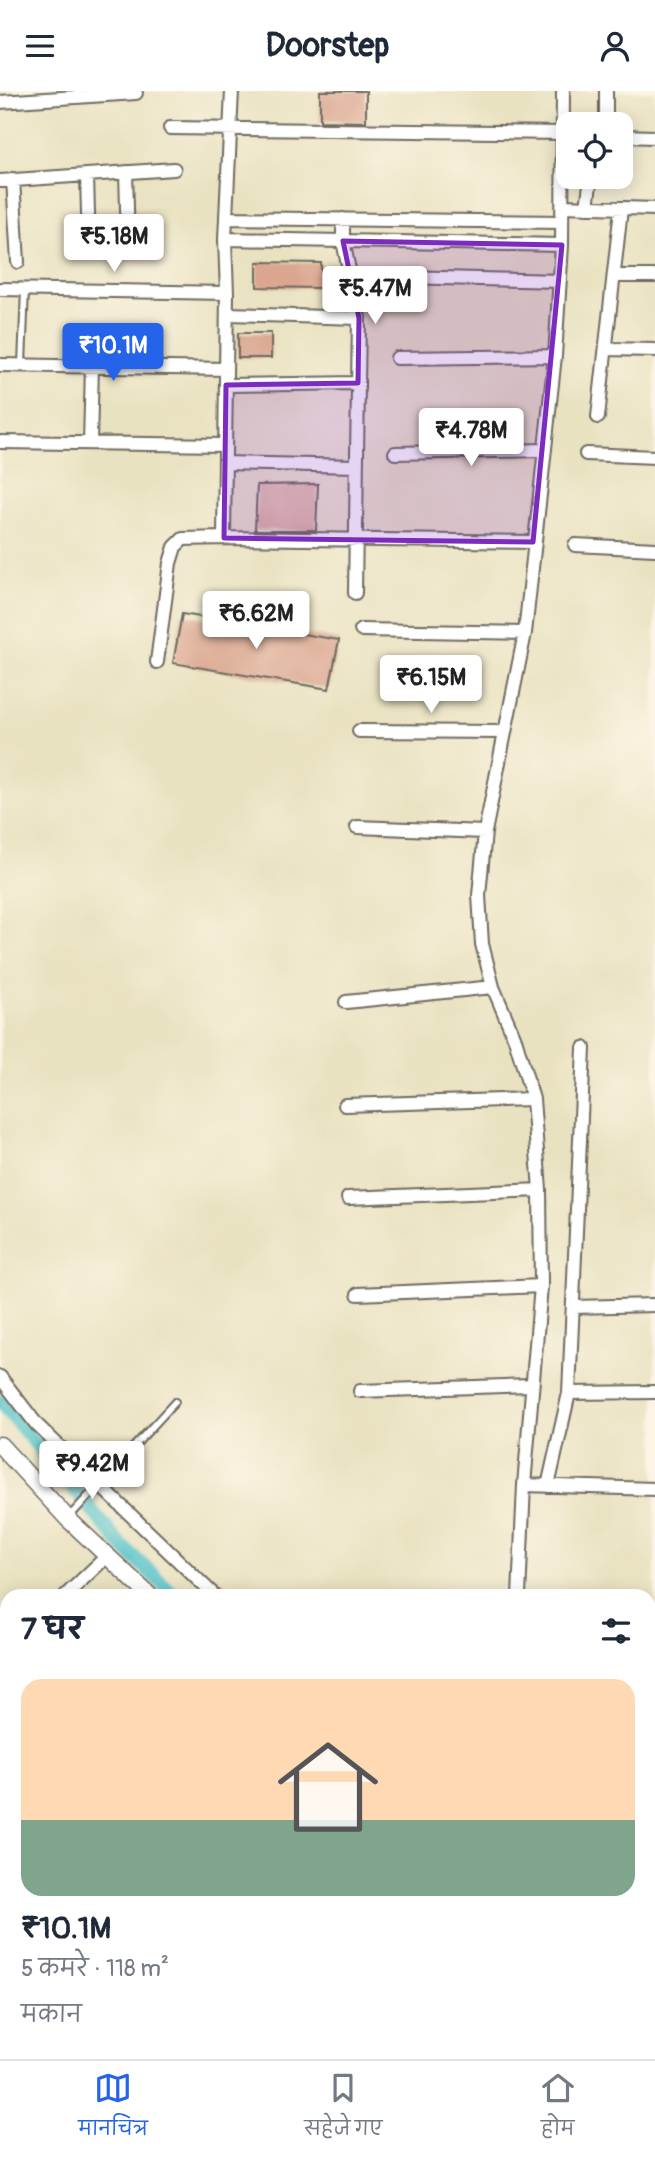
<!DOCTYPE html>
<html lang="hi">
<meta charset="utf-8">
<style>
body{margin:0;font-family:Pangolin,"Playpen Sans Deva",sans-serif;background:#f6f6f7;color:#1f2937;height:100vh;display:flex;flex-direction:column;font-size:26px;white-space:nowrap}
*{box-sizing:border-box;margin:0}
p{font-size:23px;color:#747a83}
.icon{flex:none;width:38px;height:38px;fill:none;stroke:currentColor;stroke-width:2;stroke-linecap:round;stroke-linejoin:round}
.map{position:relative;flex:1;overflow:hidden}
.drawer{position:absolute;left:0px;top:1498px;width:656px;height:471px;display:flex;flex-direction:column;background:#fff;border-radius:21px 21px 0 0;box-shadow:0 4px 18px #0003}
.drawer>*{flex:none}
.fabs{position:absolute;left:556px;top:21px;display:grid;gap:14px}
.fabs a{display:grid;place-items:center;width:77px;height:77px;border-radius:14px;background:#fff;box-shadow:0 4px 18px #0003;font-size:35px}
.price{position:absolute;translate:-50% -60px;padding:0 16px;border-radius:7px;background:#fff;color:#222;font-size:23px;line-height:46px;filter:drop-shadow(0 2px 4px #0008)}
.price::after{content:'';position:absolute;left:50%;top:42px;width:21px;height:16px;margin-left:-10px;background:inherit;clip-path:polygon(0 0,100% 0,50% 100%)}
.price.current{background:#2563eb;color:#fff}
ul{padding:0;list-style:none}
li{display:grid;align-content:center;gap:14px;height:371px;padding:0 21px}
li span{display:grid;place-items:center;height:217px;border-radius:21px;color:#555}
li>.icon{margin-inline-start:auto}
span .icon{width:126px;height:126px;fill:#fffc;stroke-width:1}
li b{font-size:30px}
h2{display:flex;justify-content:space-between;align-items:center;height:84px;padding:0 21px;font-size:30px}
header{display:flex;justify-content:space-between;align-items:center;height:91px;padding:0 21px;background:#fff;font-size:32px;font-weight:800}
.tabs{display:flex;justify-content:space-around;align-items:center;height:98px;border-top:2px solid #e0e1e3;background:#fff;font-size:19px;color:#747a83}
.tabs a{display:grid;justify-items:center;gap:4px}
.tabs .current{color:#2563eb}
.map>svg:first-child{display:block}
</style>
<header><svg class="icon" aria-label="menu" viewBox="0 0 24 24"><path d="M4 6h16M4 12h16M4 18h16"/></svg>Doorstep<svg class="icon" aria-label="person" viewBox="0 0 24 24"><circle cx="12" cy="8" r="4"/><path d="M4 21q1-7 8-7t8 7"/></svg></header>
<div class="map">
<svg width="655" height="1968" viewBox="0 0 655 1968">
<rect width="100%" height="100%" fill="#fcf5e5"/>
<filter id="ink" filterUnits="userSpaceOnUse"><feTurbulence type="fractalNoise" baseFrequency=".0143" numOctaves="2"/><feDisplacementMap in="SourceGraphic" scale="14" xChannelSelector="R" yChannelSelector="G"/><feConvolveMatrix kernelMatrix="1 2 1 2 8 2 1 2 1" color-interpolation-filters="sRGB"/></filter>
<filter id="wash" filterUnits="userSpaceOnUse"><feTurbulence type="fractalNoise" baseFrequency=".00686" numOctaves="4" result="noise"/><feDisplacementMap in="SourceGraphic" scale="28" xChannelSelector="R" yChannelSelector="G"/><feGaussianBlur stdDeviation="1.57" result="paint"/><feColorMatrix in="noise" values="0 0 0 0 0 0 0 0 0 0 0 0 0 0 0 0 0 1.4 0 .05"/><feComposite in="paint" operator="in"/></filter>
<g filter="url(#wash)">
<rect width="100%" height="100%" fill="#e9e2c1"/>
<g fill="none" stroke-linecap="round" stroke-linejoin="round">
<path stroke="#56c3ca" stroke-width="14" d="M0 1311 123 1456 176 1505
M649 1819 655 1822"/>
</g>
<g id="blocks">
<path fill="#daa68f" d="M320 0H366V31L320 30Z
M257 171 321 172V197L257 196Z
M238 242H271V267H238Z
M318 393 316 439H255L257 394Z
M182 523 339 549 329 598 173 572Z"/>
</g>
</g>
<g filter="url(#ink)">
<use href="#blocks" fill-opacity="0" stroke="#6e6b60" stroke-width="2"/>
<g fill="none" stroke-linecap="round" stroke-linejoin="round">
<defs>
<path id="service" d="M22 273 25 198
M69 1426 175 1311
M0 1767 7 1769"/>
<path id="minor" d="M0 11 136 2
M606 33V0
M170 37 568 42
M621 45 655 46
M126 81 128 153
M87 84 89 160
M13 88 18 171
M0 90 174 78
M563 115 655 118
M587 116 591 86
M226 127 562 131
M225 148 232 0
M614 185H655
M403 186 560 190
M0 198 227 202
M227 223 359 227
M606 258 655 259
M397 267 555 265
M0 274 226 278
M226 294 358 292
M598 326 621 118
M0 351 225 354
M90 352 92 275
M395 362 545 359
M586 363 655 366
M225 372 357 375
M224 447 227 202 225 148 343 150V128
M575 454 655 458
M355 502 359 227 343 150 562 154
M361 539 525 542
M157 571 170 472 175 456 183 448 224 447 533 451
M359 640 503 641
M357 736 485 741
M346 911 493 896
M345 1014 533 1008
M348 1107 540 1099
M358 1203 541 1195
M573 1216 655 1214
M0 1286 37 1334 215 1505
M360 1300 531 1294
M569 1302 655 1301
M524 1394 655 1398
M548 1395 569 1302 584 957
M65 1505 107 1465
M519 1505 524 1394 541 1195 540 1099 533 1008 515 948 493 896 482 853 479 804 485 741 525 542 555 265 562 154 563 0
M649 1794 655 1797"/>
<path id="tertiary" d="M0 1354 68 1428 150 1505
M649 1845 655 1848"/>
</defs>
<use href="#service" stroke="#6e6b60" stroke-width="10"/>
<use href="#minor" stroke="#6e6b60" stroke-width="16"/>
<use href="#tertiary" stroke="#6e6b60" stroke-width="19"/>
<use href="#service" stroke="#fff" stroke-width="6"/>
<use href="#minor" stroke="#fff" stroke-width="12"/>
<use href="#tertiary" stroke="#fff" stroke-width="16"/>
<defs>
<path id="rail" d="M0 1698 7 1701
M0 1714 7 1716
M550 1962 562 1968
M582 1962 594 1968"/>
</defs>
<use href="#rail" stroke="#2b2b2b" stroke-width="7"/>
<use href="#rail" stroke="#fcf5e5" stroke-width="4.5" stroke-dasharray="13" stroke-linecap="butt"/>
</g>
</g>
<path fill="#7b2cbf" fill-opacity="0.2" stroke="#7b2cbf" stroke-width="5" stroke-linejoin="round" d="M343 150 562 154 533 451 224 447 226 294 358 292 359 227Z"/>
</svg>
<div class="fabs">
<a><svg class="icon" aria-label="locate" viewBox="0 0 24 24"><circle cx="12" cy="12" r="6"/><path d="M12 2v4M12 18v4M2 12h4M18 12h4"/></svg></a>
</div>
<b class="price" style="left:114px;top:183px">₹5.18M</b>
<b class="price" style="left:375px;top:235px">₹5.47M</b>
<b class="price current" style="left:113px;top:292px">₹10.1M</b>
<b class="price" style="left:471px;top:377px">₹4.78M</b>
<b class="price" style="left:256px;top:560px">₹6.62M</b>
<b class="price" style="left:431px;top:624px">₹6.15M</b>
<b class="price" style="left:92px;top:1410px">₹9.42M</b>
<section class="drawer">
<h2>7 घर<svg class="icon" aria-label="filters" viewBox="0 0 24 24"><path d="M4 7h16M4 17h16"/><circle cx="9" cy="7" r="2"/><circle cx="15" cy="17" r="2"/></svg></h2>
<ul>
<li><span style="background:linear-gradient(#ffd9b3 65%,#7fa58c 0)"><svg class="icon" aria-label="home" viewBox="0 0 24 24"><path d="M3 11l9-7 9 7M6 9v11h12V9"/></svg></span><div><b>₹10.1M</b><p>5 कमरे · 118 m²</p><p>मकान</p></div></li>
</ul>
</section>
</div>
<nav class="tabs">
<a class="current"><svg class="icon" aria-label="map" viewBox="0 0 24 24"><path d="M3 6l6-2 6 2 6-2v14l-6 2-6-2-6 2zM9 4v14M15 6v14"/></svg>मानचित्र</a>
<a><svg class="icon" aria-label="saved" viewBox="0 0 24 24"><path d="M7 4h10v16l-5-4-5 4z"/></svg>सहेजे गए</a>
<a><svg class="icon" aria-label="home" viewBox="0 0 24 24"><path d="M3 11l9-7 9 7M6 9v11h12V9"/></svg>होम</a>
</nav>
